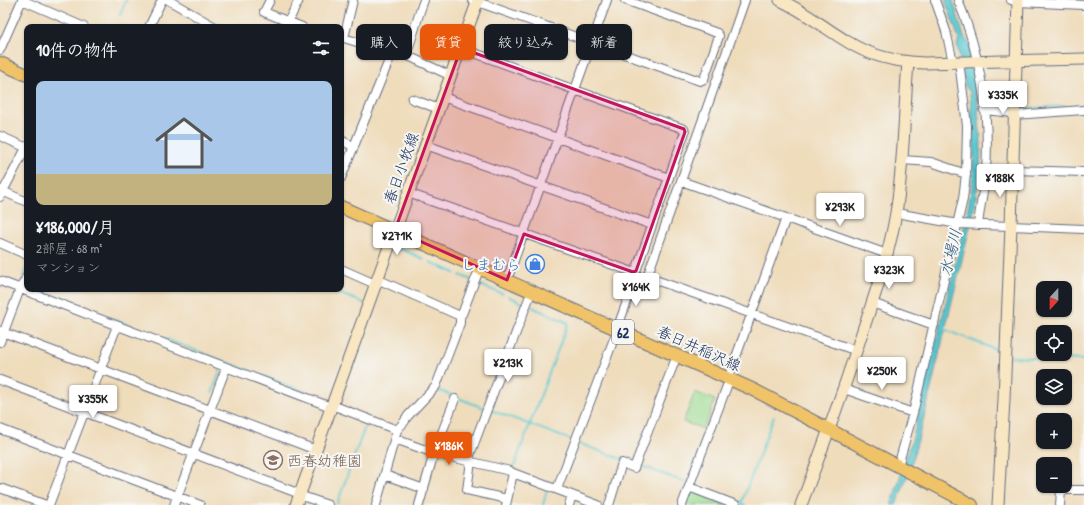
<!DOCTYPE html>
<html lang="ja">
<meta charset="utf-8">
<style>
body{margin:0;font-family:"Patrick Hand","Klee One",sans-serif;background:#20242c;color:#f1f3f6;height:100vh;display:flex;flex-direction:column;font-size:15px;white-space:nowrap}
*{box-sizing:border-box;margin:0}
p{font-size:13px;color:#9ea1a6}
.icon{flex:none;width:22px;height:22px;fill:none;stroke:currentColor;stroke-width:2;stroke-linecap:round;stroke-linejoin:round}
.map{position:relative;flex:1;overflow:hidden}
.details{position:absolute;left:24px;top:24px;width:320px;height:268px;display:flex;flex-direction:column;background:#171b24;border-radius:8px;box-shadow:0 1px 3px #0004}
.details>*{flex:none}
.guide{position:absolute;left:356px;top:24px;width:380px;height:36px;display:flex;gap:8px}
.needle{width:26px;rotate:201deg}
.fabs{position:absolute;left:1036px;top:281px;display:grid;gap:8px}
.fabs a{display:grid;place-items:center;width:36px;height:36px;border-radius:8px;background:#171b24;box-shadow:0 1px 3px #0004;font-size:20px}
.price{position:absolute;translate:-50% -34px;padding:0 9px;border-radius:4px;background:#fff;color:#222;font-size:13px;line-height:26px;filter:drop-shadow(0 1px 2px #0008)}
.price::after{content:'';position:absolute;left:50%;top:24px;width:12px;height:9px;margin-left:-6px;background:inherit;clip-path:polygon(0 0,100% 0,50% 100%)}
.price.current{background:#ea580c;color:#fff}
ul{padding:0;list-style:none}
li{display:grid;align-content:center;gap:8px;height:212px;padding:0 12px}
li+li{border-top:1px solid #363941}
li span{display:grid;place-items:center;height:124px;border-radius:8px;color:#555}
li>.icon{margin-inline-start:auto}
span .icon{width:72px;height:72px;fill:#fffc;stroke-width:1}
li b{font-size:17px}
h2{display:flex;justify-content:space-between;align-items:center;height:48px;padding:0 12px;font-size:17px}
.chip{padding:0 14px;border-radius:8px;background:#171b24;box-shadow:0 1px 3px #0004;font-size:14px;line-height:36px}
.chip.current{background:#ea580c;color:#fff}
.map>svg:first-child{display:block}
</style>
<div class="map">
<svg width="1084" height="505" viewBox="0 0 1084 505">
<rect width="100%" height="100%" fill="#f6f6f2"/>
<filter id="ink" filterUnits="userSpaceOnUse"><feTurbulence type="fractalNoise" baseFrequency=".025" numOctaves="2"/><feDisplacementMap in="SourceGraphic" scale="8" xChannelSelector="R" yChannelSelector="G"/><feConvolveMatrix kernelMatrix="1 2 1 2 8 2 1 2 1" color-interpolation-filters="sRGB"/></filter>
<filter id="wash" filterUnits="userSpaceOnUse"><feTurbulence type="fractalNoise" baseFrequency=".012" numOctaves="4" result="noise"/><feDisplacementMap in="SourceGraphic" scale="16" xChannelSelector="R" yChannelSelector="G"/><feGaussianBlur stdDeviation="0.9" result="paint"/><feColorMatrix in="noise" values="0 0 0 0 0 0 0 0 0 0 0 0 0 0 0 0 0 1.4 0 .05"/><feComposite in="paint" operator="in"/></filter>
<g filter="url(#wash)">
<rect width="100%" height="100%" fill="#efdcbb"/>
<path fill="#9edc91" stroke="#5c8678" d="M695 392 715 400 704 429 683 422Z
M691 490 726 505H685Z"/>
<path fill="#59c7ce" stroke="#3a7b96" d="M945 0H953L964 37 970 45 978 85 976 91 978 107H980L981 109H978L981 143 980 170 973 214 925 413 910 469 896 505H891L913 437 964 228 969 203 972 184 974 149 970 92 965 86 957 45 959 39Z"/>
<g fill="none" stroke-linecap="round" stroke-linejoin="round">
<path stroke="#59c7ce" stroke-width="2" d="M120 15 126 0
M1071 106 1078 105
M1020 109 1065 106
M393 251 398 248 424 259
M430 262 455 273
M460 275 471 280
M23 276 27 268
M477 284 503 294
M26 286 27 287
M33 289 61 300
M336 289 335 292 364 303
M508 296 522 303
M70 303 329 401
M943 329 997 350
M1011 357 1084 360
M436 391 437 390 454 396
M212 393 220 371
M458 398 484 408
M491 410 571 440
M578 443 632 463
M639 465 687 483V481
M513 469 568 323 532 307
M737 502 745 505
M337 504 367 421
M741 504 774 416
M543 505 547 489"/>
</g>
</g>
<g filter="url(#ink)">
<g fill="none" stroke-linecap="round" stroke-linejoin="round">
<defs>
<path id="street" d="M22 0 84 27
M168 0 215 27
M270 0 264 12 302 27
M472 0 700 81 704 79 719 36 717 33 625 0
M935 0 946 31 953 62
M958 0C980 53 990 113 986 170 984 188 980 207 978 225
M1011 0 1018 2 1084 5
M288 22 299 0
M149 27 162 0
M341 38H344L392 53 406 55 451 76
M344 38 353 0
M0 50 22 0
M406 55C413 37 417 18 424 0
M443 97 669 178
M412 99 439 109
M984 110 1014 113
M1014 115 1084 110
M0 136 27 148
M341 140 354 147
M426 145 652 225
M902 160 931 162 966 174
M1013 170 1084 172
M341 178 392 53
M681 181 786 218 728 379
M0 190 27 202
M408 193 633 272 636 271 685 132 684 129 575 90 461 48
M0 197 27 146
M896 213 958 224 1084 229
M786 218 887 254
M0 243 27 255
M341 269 375 284
M647 277 745 0
M377 279 460 316 462 314 477 275
M507 280 607 0
M0 281 331 407
M872 303 934 325
M617 329 634 282 647 277 857 351
M0 331 316 450
M0 342 20 289 27 276
M0 380 300 494
M844 389 913 413
M332 405 397 430
M0 429 200 505
M395 439 434 453 510 471 513 473 598 505
M468 460 529 298
M471 461 467 490 507 499
M898 466 913 413 963 199 966 174 967 126 959 61
M385 475 424 489
M689 487 736 505
M0 488 46 505
M557 489 615 336
M299 495 328 505
M49 505 117 326
M174 505 226 368
M376 505 397 430 405 421 406 418 436 386 460 323V316
M419 505 434 453 455 399
M506 505 513 473
M569 505 572 495
M609 505 622 463 634 468 674 363
M682 505 727 386
M1060 505 1061 490H1084"/>
<path id="secondary" d="M780 0C806 12 824 28 848 42 870 56 898 62 924 63L1084 59
M296 505 478 0
M801 505C823 447 844 389 863 330 876 292 889 254 896 213 904 164 904 112 908 62
M998 505 1004 399 1011 226 1018 0"/>
<path id="primary" d="M0 63 27 75
M341 207 754 390 972 505"/>
</defs>
<use href="#street" stroke="#656c7f" stroke-width="10"/>
<use href="#secondary" stroke="#656c7f" stroke-width="13"/>
<use href="#primary" stroke="#656c7f" stroke-width="14"/>
<use href="#street" stroke="#fff" stroke-width="8"/>
<use href="#secondary" stroke="#f9e7c3" stroke-width="11"/>
<use href="#primary" stroke="#f0c369" stroke-width="12"/>
</g>
</g>
<path fill="#c2185b" fill-opacity="0.2" stroke="#c2185b" stroke-width="3" stroke-linejoin="round" d="M461 48 684 129 685 132 636 271 633 272 524 234 507 280 395 230Z"/>
<defs>
<symbol id="shop-ring" viewBox="-11 -11 22 22"><circle r="9.5" fill="#f6f6f2" stroke="#3f7fe0" stroke-width="1.5"/><path d="M-5-2.5h2.3a2.7 3.5 0 0 1 5.4 0H5L5.5 6h-11ZM-1.5-2.5h3a1.5 2.3 0 0 0-3 0Z" fill="#3f7fe0"/></symbol>
<symbol id="school-ring" viewBox="-11 -11 22 22"><circle r="9.5" fill="#f6f6f2" stroke="#8d6e63" stroke-width="1.5"/><path d="M0-5L7-2L0 1L-7-2ZM-4 1L0 2.5L4 1V4Q0 6-4 4Z" fill="#8d6e63"/></symbol>
</defs>
<g fill-rule="evenodd">
<use href="#shop-ring" x="524" y="253" width="22" height="22"/>
<use href="#school-ring" x="262" y="449" width="22" height="22"/>
</g>
<g text-anchor="middle" dominant-baseline="central" stroke-width="4" stroke-linejoin="round" paint-order="stroke">
<rect fill="#f6f6f2" stroke="#5d6b8a" stroke-width="1" x="612" y="320" width="22" height="24" rx="3"/>
<g font-size="14" font-weight="bold" fill="#1b2f5e">
<text x="623" y="332">62</text>
</g>
<g font-size="15" fill="#1b2f5e" stroke="#f6f6f2">
<text transform="translate(401 168) rotate(-70)">春日小牧線</text>
<text transform="translate(699 348) rotate(24)">春日井稲沢線</text>
</g>
<g font-size="15" fill="#366cbe" stroke="#f6f6f2" text-anchor="end">
<text x="521" y="264">しまむら</text>
</g>
<g font-size="15" fill="#785e54" stroke="#f6f6f2" text-anchor="start">
<text x="287" y="460">西春幼稚園</text>
</g>
<g font-size="16" font-style="italic" fill="#2a557a" stroke="#f6f6f2">
<text transform="translate(950 252) rotate(-76)">水場川</text>
</g>
</g>
</svg>
<div class="fabs">
<a><svg class="needle" viewBox="-14 -14 28 28"><path d="M0-13l5 13h-10z" fill="#e53935"/><path d="M0 13l5-13h-10z" fill="#9ea1a6"/></svg></a>
<a><svg class="icon" aria-label="locate" viewBox="0 0 24 24"><circle cx="12" cy="12" r="6"/><path d="M12 2v4M12 18v4M2 12h4M18 12h4"/></svg></a>
<a><svg class="icon" aria-label="layers" viewBox="0 0 24 24"><path d="M12 4l9 5-9 5-9-5zM3 14l9 5 9-5"/></svg></a>
<a>+</a>
<a>−</a>
</div>
<b class="price" style="left:1003px;top:115px">¥335K</b>
<b class="price" style="left:1000px;top:198px">¥188K</b>
<b class="price" style="left:840px;top:227px">¥293K</b>
<b class="price" style="left:397px;top:256px">¥271K</b>
<b class="price" style="left:889px;top:290px">¥323K</b>
<b class="price" style="left:636px;top:307px">¥164K</b>
<b class="price" style="left:508px;top:383px">¥213K</b>
<b class="price" style="left:882px;top:391px">¥250K</b>
<b class="price" style="left:93px;top:419px">¥355K</b>
<b class="price current" style="left:449px;top:466px">¥186K</b>
<div class="guide">
<a class="chip">購入</a>
<a class="chip current">賃貸</a>
<a class="chip">絞り込み</a>
<a class="chip">新着</a>
</div>
<section class="details">
<h2>10件の物件<svg class="icon" aria-label="filters" viewBox="0 0 24 24"><path d="M4 7h16M4 17h16"/><circle cx="9" cy="7" r="2"/><circle cx="15" cy="17" r="2"/></svg></h2>
<ul>
<li><span style="background:linear-gradient(#a9c7e8 75%,#c2b280 0)"><svg class="icon" aria-label="home" viewBox="0 0 24 24"><path d="M3 11l9-7 9 7M6 9v11h12V9"/></svg></span><div><b>¥186,000/月</b><p>2部屋 · 68 m²</p><p>マンション</p></div></li>
</ul>
</section>
</div>
